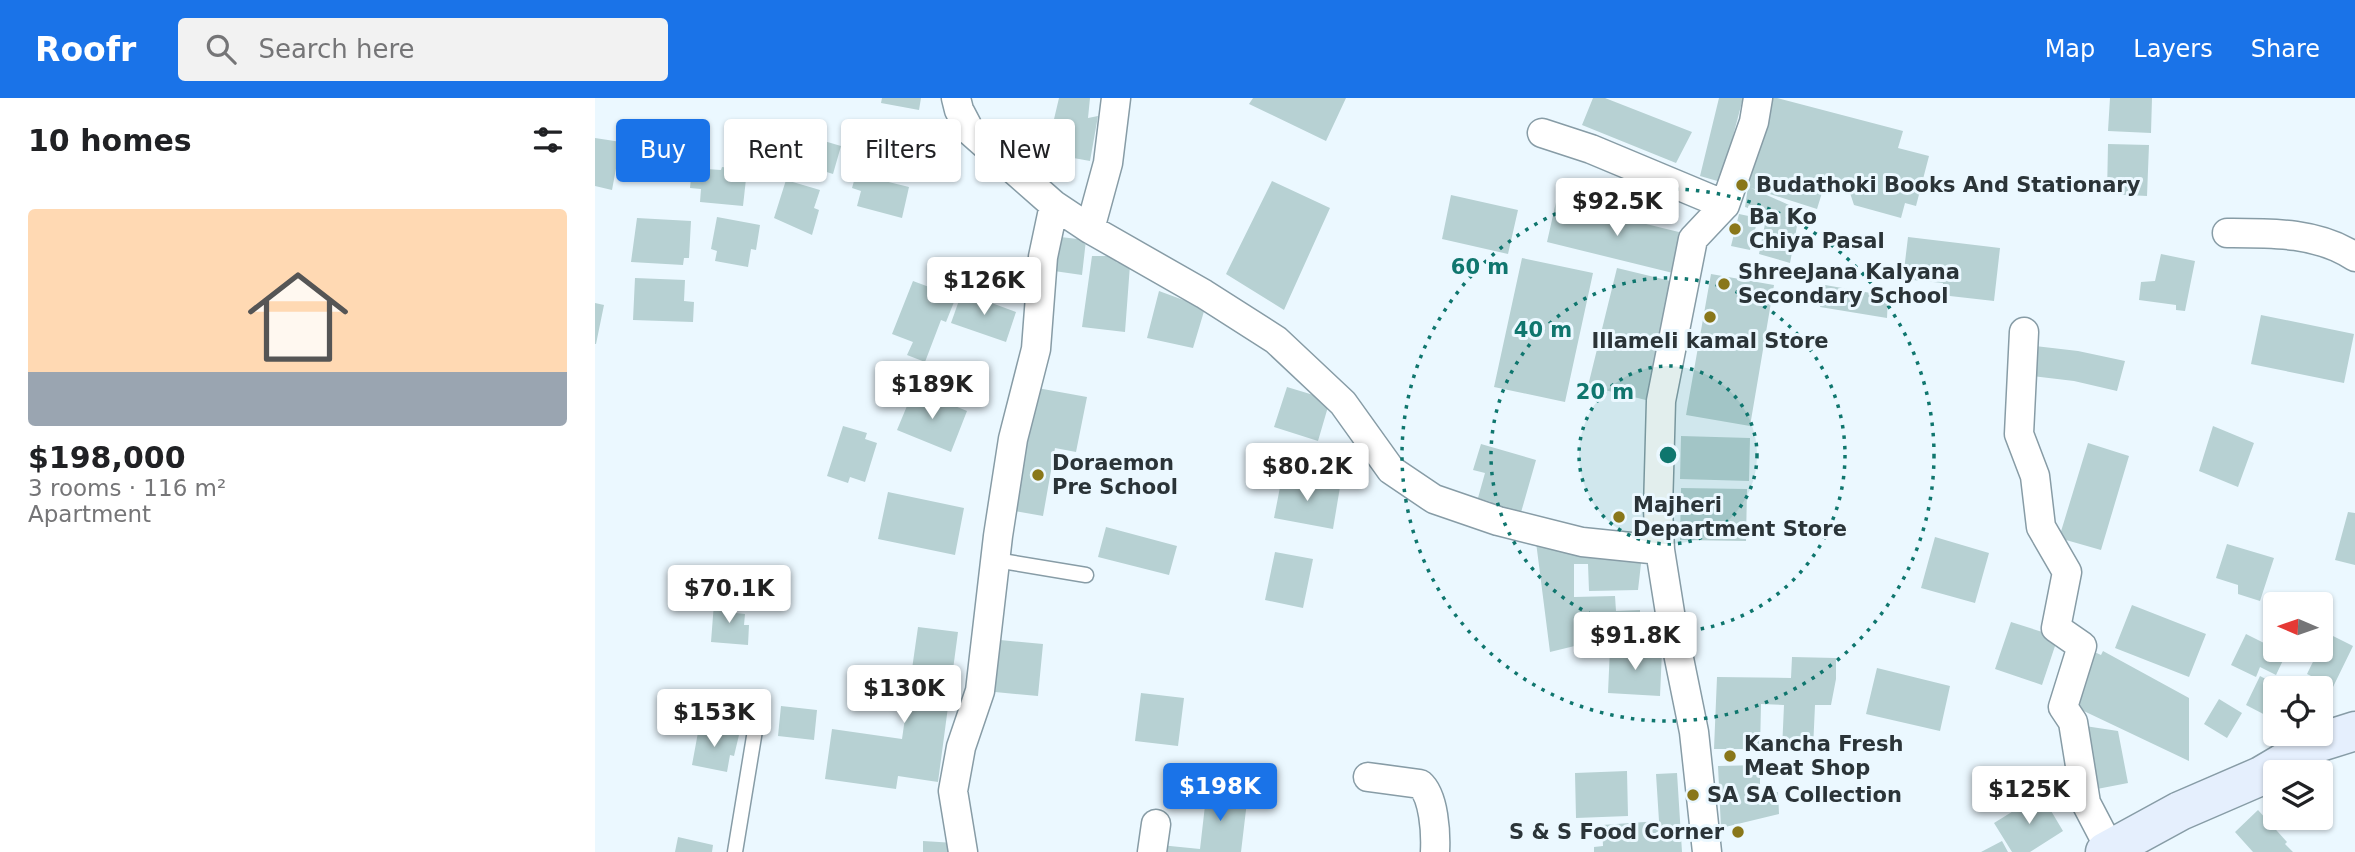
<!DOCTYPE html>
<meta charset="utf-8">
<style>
body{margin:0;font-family:"DejaVu Sans",sans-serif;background:#f2f2f2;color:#202124;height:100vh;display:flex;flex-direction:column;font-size:26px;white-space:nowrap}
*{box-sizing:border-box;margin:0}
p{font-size:23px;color:#757577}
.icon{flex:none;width:38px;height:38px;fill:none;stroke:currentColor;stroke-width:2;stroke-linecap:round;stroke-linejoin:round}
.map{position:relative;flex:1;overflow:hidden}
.sheet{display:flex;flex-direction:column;background:#fff;width:595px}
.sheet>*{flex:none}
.top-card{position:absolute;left:21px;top:21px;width:665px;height:63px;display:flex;gap:14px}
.needle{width:46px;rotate:272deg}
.fabs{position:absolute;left:1668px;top:494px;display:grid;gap:14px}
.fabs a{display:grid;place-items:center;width:70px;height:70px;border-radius:7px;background:#fff;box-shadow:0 2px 5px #0004;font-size:35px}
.price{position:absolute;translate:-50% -60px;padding:0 16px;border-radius:7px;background:#fff;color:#222;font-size:23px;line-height:46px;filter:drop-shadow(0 2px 4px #0008)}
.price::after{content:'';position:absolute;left:50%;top:42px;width:21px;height:16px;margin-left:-10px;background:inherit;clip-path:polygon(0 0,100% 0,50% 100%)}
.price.on{background:#1a73e8;color:#fff}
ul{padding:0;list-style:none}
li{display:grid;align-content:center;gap:14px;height:371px;padding:0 28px}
li span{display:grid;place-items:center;height:217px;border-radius:7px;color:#555}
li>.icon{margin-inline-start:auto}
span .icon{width:126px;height:126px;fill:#fffc;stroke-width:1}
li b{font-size:30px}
h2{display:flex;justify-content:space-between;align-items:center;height:84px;padding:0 28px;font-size:30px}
.chip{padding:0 24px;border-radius:7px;background:#fff;box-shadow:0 2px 5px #0004;font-size:24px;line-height:63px}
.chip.on{background:#1a73e8;color:#fff}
header{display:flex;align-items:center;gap:42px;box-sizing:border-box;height:98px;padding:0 35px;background:#1a73e8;color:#fff}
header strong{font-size:33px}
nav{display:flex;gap:38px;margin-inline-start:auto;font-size:24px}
.search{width:490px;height:63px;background:#f2f2f2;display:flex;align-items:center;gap:18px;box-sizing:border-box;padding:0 24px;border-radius:7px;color:#757577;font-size:26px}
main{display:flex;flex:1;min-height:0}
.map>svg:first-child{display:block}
</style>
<header>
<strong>Roofr</strong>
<div class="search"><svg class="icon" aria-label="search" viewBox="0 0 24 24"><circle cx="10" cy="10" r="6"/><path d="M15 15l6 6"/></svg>Search here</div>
<nav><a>Map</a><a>Layers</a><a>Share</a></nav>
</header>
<main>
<section class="sheet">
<h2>10 homes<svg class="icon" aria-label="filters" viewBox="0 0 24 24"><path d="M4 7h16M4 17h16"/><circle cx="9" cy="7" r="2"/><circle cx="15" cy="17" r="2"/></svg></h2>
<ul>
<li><span style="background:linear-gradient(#ffd9b3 75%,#9aa5b1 0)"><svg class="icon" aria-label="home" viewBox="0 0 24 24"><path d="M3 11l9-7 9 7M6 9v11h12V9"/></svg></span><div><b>$198,000</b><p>3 rooms · 116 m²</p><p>Apartment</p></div></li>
</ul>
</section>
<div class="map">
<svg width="1760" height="754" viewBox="0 0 1760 754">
<rect width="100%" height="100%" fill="#ebf8ff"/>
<path fill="#b7d1d3" d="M287 0H326L324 12 286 5Z
M464 0H495L493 20 503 18 495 63 451 55Z
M658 0H751L731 43 654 6Z
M998 0H1010L1097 34 1081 65 987 27Z
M1124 0H1148L1126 84 1105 78Z
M1174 0H1182L1308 33 1303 50 1334 58 1321 108 1310 105 1306 120 1259 107 1254 92 1230 85 1222 111 1156 90 1205 112 1195 165 1164 156 1172 116 1150 109 1153 89 1147 87Z
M1515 0H1557L1556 35 1513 33Z
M184 26 203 32 202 35 246 48 238 76 175 56Z
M0 40 26 44 17 92 0 88Z
M1513 46 1554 47 1552 98 1512 96Z
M127 69 152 72 148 108 105 104 106 91 95 90 97 70 126 72Z
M261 76 314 89 307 120 262 108 266 93 257 90Z
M191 82 225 92 219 110 224 112 217 137 179 120Z
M677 83 735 110 689 212 631 176Z
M856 97 923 112 913 156 847 141Z
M961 104 1092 136 1082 176 952 144Z
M1144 116 1163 120 1155 152 1136 148Z
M122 119 165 127 161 152 156 151 153 169 120 163 122 153 116 151Z
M42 120 96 123 94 160H89L88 167 36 164Z
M457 138 491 142 487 177 452 172Z
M1313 139 1405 150 1399 203 1346 197 1348 185 1308 181Z
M1566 156 1600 163 1590 213 1581 212V207L1544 202 1546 184 1560 183Z
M497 158H521V164L535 167 530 234 487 229Z
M927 160 998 175 970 304 899 289Z
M1022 170 1084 185 1055 303 993 288Z
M1116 176 1179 187 1155 328 1091 317Z
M40 180 90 182 89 203 99 204 98 224 38 222Z
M318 183 361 199 351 224 346 222 330 264 312 257 318 244 297 236Z
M1230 187 1293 198 1292 220 1225 209Z
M564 193 610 210 598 250 552 240Z
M367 194 421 214 411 244 356 225Z
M0 205 9 207 1 246H0Z
M1666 217 1759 236 1749 285 1656 266Z
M1440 248 1483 253 1530 263 1522 293 1479 283 1436 278Z
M437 289 492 299 481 354 460 350 448 418 414 412Z
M692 289 735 302 723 343 679 329Z
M319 291 372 313 356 354 302 332Z
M248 328 272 335 270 341 282 345 270 384 255 379 253 385 232 378Z
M1618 328 1659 345 1643 389 1604 373Z
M1086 338 1155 340 1154 383 1085 381Z
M1493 345 1534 358 1506 452 1464 440Z
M886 346 941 362 925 418 899 411 896 404 883 400 890 375 878 372Z
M687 379 745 389 738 431 679 420Z
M1086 390 1152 391 1151 443 1085 442Z
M293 394 369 410 360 457 283 441Z
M1753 414 1760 415V467L1740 462Z
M511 429 582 448 574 477 503 459Z
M1340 439 1394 455 1380 505 1326 490Z
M941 444 1047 457 1043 492 994 493 993 466H979V499L1020 498 1021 513 1045 512V532L955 554Z
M1632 446 1679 460 1665 503 1643 496V487L1621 480Z
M680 454 718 461 708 510 670 502Z
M119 505 141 506V515L150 516 149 527H154L153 547 116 544Z
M1537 507 1611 536 1594 579 1520 550Z
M1416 524 1463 539 1447 587 1400 571Z
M323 529 363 534 343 684 303 678 301 691 230 681 237 631 307 641Z
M1732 535 1758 548 1738 589 1712 576Z
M1651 536 1691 556 1681 577 1665 569 1661 579 1636 567Z
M405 542 448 546 443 598 400 594Z
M1015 550 1067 553 1065 598 1013 595Z
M1493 551 1506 557 1508 553 1594 600V663L1474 606Z
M1197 559 1241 560V581L1236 607H1220L1218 651 1187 652 1189 607 1166 606 1165 651H1119L1122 579 1196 580Z
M1282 570 1355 588 1345 633 1271 616Z
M1665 578 1688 590H1680V613L1676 620 1651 607Z
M1706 581 1724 590H1701Z
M546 595 589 600 583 648 540 643Z
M1624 601 1647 615 1632 640 1609 626Z
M186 608 222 612 219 642 183 638Z
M1490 628 1523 633 1533 685 1502 691Z
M104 629 144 637 139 658 135 657 132 674 97 667Z
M1165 667V695L1183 694 1184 716 1126 730 1123 668Z
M1032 673 1033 718 981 720 980 675Z
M1082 675 1087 754H999V749L1008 748 1007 727 1064 723 1061 676Z
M612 690 653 695 646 754H564L565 747 605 751Z
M1446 696 1468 733 1435 754H1417L1399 725Z
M1663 712 1692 744 1690 746 1698 754H1658L1640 734Z
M83 739 118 747 117 754H80Z
M328 743 360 745V754H328Z
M1407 743 1413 754H1386Z"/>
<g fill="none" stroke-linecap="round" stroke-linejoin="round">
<defs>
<path id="service" d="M401 462 491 477
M140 754 165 602"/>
<path id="minor" d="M361 0 364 12 375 33 459 107 495 131 609 196 681 242 748 305 796 372 839 401 903 423 987 444 1065 452
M947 35 996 51 1130 107
M495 131 513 65 521 0
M1632 135C1675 135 1723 134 1760 159
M1429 234 1424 336 1440 378 1446 429 1472 474 1461 530 1487 548 1468 609 1478 624 1491 705 1515 751
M773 679 825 686C839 698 841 735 840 754
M368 754 358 693 366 649 385 593 403 438 418 341 441 251 448 159 459 107
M557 754 561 726
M1112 754 1099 634 1076 521 1065 452 1063 411 1066 303 1098 141 1130 107 1159 24 1163 0"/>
<path id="secondary" d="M1510 754 1585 713 1666 678 1722 645 1760 633"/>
</defs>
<use href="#service" stroke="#879ca6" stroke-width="17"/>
<use href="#minor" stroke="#879ca6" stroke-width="31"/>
<use href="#secondary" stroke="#879ca6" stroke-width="41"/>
<use href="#service" stroke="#fff" stroke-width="14"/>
<use href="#minor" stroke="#fff" stroke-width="28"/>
<use href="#secondary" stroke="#e5effd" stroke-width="38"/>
</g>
<circle cx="1073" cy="357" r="89" fill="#0f766e" fill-opacity=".12"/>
<g fill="none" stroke="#0f766e" stroke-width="3.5" stroke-dasharray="3.5 7">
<circle cx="1073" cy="357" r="89"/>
<circle cx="1073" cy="357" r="177"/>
<circle cx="1073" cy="357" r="266"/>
</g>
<g fill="#89771a" stroke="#ebf8ff" stroke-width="2.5">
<circle cx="1147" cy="87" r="7"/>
<circle cx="1140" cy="131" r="7"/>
<circle cx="1129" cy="186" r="7"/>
<circle cx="1115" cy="219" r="7"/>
<circle cx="443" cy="377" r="7"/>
<circle cx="1024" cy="419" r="7"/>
<circle cx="1135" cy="658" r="7"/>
<circle cx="1098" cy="697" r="7"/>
<circle cx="1143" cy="734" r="7"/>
</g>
<g text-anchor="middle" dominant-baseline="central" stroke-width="6" stroke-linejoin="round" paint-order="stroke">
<g font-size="21" font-weight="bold" fill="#2b3438" stroke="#ebf8ff" text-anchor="start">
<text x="1161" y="87">Budathoki Books And Stationary</text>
<text x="1154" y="119">Ba Ko<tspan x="1154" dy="24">Chiya Pasal</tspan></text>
<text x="1143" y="174">ShreeJana Kalyana<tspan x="1143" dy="24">Secondary School</tspan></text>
<text x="1115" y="243" text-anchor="middle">Illameli kamal Store</text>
<text x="457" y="365">Doraemon<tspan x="457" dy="24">Pre School</tspan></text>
<text x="1038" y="407">Majheri<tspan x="1038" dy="24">Department Store</tspan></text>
<text x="1149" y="646">Kancha Fresh<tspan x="1149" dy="24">Meat Shop</tspan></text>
<text x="1112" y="697">SA SA Collection</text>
<text x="1129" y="734" text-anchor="end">S &amp; S Food Corner</text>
</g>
</g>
<circle cx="1073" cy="357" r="10" fill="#0f766e" stroke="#ebf8ff" stroke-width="3.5"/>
<g font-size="21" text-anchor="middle" font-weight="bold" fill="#0f766e" stroke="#ebf8ff" stroke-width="6" stroke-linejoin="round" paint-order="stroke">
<text x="885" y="176">60 m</text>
<text x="948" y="239">40 m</text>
<text x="1010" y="301">20 m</text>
</g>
</svg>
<div class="fabs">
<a><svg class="needle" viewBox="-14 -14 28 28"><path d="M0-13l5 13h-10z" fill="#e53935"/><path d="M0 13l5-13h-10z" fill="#757577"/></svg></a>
<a><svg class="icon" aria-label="locate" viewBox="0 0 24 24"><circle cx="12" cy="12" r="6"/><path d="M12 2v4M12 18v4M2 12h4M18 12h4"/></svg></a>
<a><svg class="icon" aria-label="layers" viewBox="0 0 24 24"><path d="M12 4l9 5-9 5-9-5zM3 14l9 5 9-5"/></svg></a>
</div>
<b class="price" style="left:1022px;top:140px">$92.5K</b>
<b class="price" style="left:389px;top:219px">$126K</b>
<b class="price" style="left:337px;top:323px">$189K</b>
<b class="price" style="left:712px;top:405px">$80.2K</b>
<b class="price" style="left:134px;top:527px">$70.1K</b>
<b class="price" style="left:1040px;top:574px">$91.8K</b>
<b class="price" style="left:309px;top:627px">$130K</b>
<b class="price" style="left:119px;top:651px">$153K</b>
<b class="price on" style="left:625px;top:725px">$198K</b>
<b class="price" style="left:1434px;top:728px">$125K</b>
<div class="top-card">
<a class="chip on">Buy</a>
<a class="chip">Rent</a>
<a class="chip">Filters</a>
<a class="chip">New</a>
</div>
</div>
</main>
